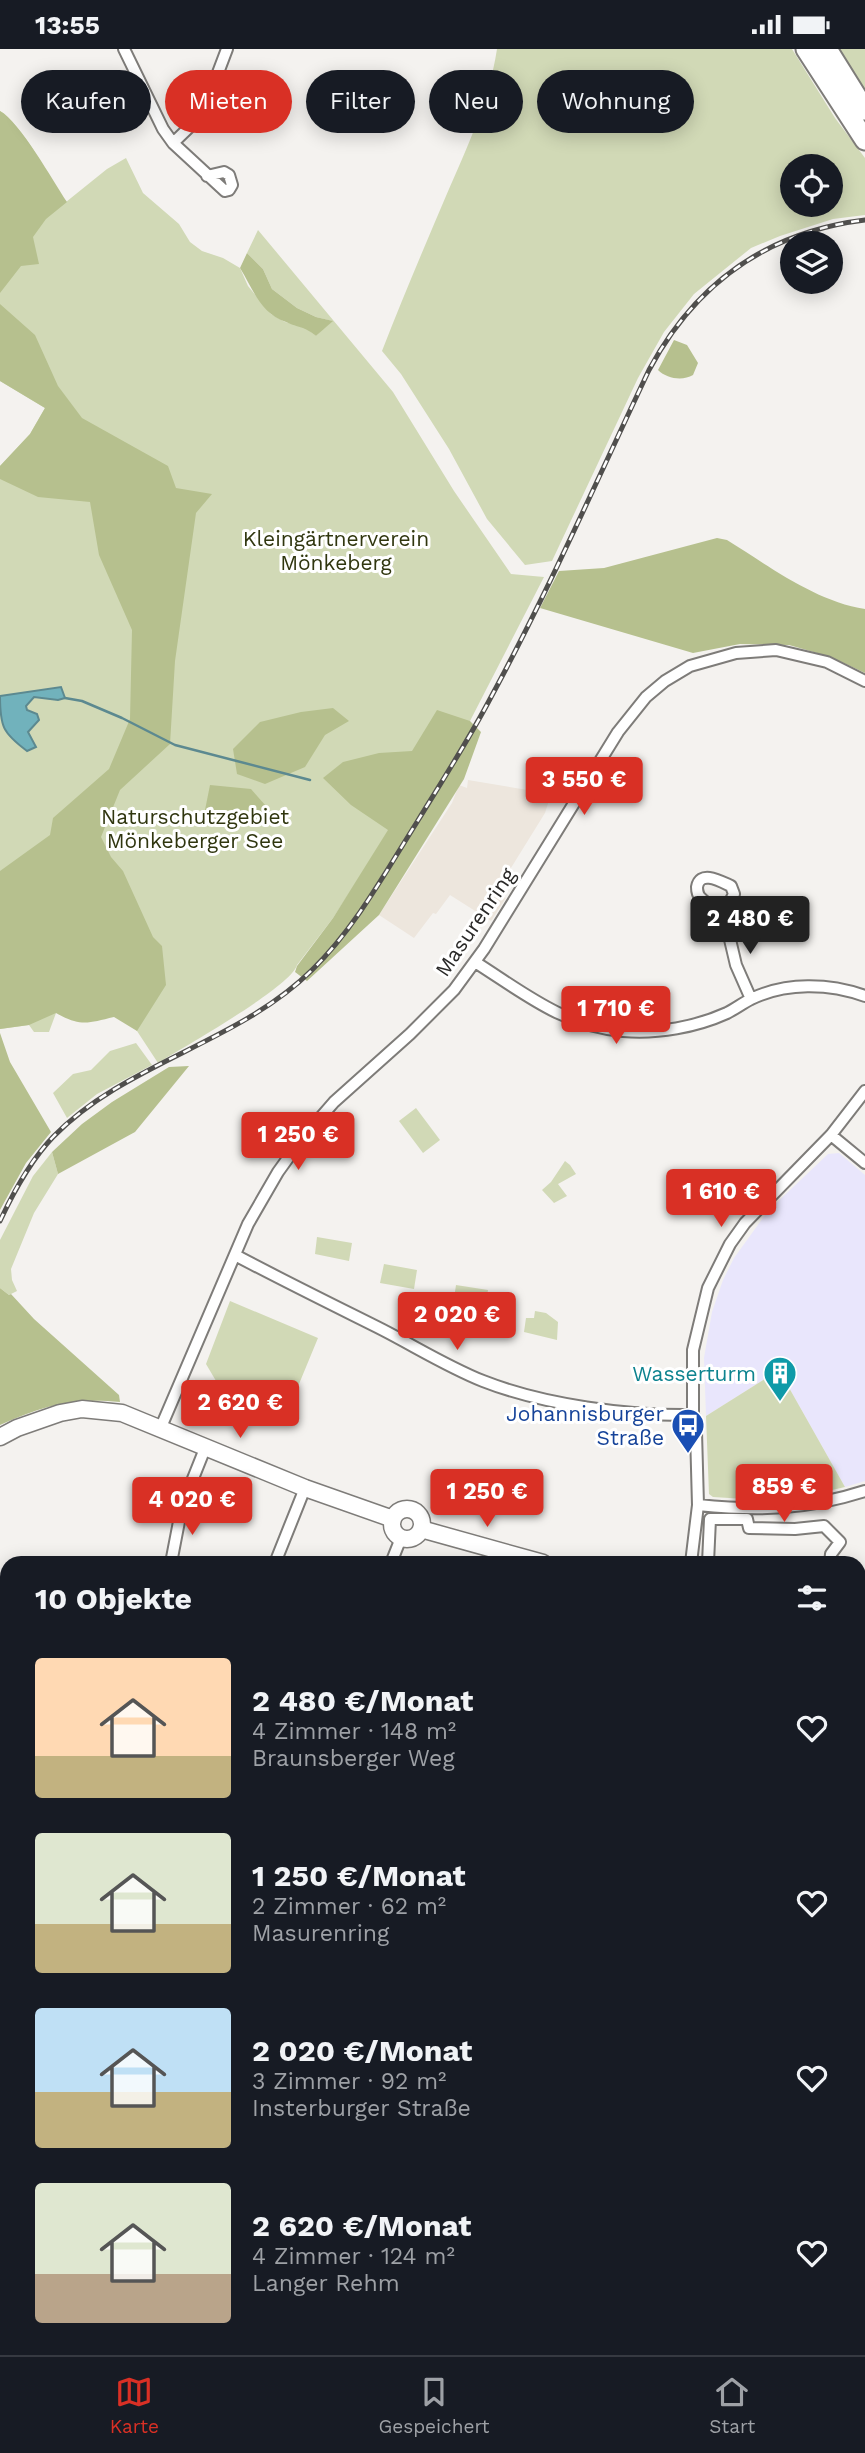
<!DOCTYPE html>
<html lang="de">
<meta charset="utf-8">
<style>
body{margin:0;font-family:"Work Sans",sans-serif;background:#20242c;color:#f1f3f6;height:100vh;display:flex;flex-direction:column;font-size:26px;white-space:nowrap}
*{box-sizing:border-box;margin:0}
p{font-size:23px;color:#9ea1a6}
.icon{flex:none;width:38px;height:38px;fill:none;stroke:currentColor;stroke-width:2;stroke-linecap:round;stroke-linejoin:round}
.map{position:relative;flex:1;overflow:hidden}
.panel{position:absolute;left:0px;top:1507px;width:866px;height:800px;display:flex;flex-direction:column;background:#171b24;border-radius:21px 21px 0 0;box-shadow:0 4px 18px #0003}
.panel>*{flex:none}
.top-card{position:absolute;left:21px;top:21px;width:824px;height:63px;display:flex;gap:14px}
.fabs{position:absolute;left:780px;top:105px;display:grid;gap:14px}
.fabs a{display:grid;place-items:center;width:63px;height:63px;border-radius:50%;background:#171b24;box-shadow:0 4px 18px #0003;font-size:35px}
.price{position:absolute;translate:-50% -60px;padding:0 16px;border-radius:7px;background:#d93025;color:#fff;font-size:23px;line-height:46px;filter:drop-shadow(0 2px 4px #0008)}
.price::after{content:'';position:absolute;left:50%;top:42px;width:21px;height:16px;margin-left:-10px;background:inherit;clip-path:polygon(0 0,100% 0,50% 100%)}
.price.selected{background:#222;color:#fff}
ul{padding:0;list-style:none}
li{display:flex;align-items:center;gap:21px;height:175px;padding:0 35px}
li span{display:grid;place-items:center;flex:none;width:196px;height:140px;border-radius:7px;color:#555}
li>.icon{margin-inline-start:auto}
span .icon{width:84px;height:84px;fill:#fffc;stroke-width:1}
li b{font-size:30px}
h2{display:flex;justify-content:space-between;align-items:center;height:84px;padding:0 35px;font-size:30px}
.tag{padding:0 24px;border-radius:32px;background:#171b24;box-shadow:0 4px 18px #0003;font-size:24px;line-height:63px}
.tag.selected{background:#d93025;color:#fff}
.status{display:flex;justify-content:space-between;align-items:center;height:49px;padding:0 35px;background:#171b24;direction:ltr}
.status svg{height:19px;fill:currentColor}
.tab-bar{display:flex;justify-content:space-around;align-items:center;height:98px;border-top:2px solid #363941;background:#171b24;font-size:19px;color:#9ea1a6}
.tab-bar a{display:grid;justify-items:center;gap:4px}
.tab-bar .selected{color:#d93025}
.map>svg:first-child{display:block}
</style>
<div class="status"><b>13:55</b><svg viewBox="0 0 49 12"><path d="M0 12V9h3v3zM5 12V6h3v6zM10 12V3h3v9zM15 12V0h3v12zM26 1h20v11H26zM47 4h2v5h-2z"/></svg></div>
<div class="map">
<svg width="865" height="2306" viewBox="0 0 865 2306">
<rect width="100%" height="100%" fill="#f4f2ef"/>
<path fill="#fde1e2" d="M859 1578 865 1579V1672L859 1669Z"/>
<path fill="#ede6dd" d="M468 731 551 745 545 764 496 843 506 849 491 872 450 846 436 865 433 864 414 889 379 866 452 754 459 736 467 739Z
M246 2300H414L421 2302 419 2306H243Z"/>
<path fill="#e9e6fc" d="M839 1104 865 1126V1432L845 1438 779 1321 706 1367 704 1309 712 1263 723 1231 734 1209 768 1162 828 1105Z"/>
<path fill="#d1d9b6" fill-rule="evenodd" d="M497 0H792L835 69 865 109V166L833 170 780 187 751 199 694 245 664 283 638 329 552 512 525 516 487 470 449 400 401 325 382 302C402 250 424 199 446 147 467 99 489 52 497 0ZM793 117H831V156H793Z
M837 0H865V45Z
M0 62C20 73 52 132 66 153L107 120 126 109 143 144 179 175 190 193 202 202 223 209 240 219 248 237 271 265 285 273 305 278 316 287 332 272 316 268 297 259 272 240 263 220 247 204 258 181 393 343 454 442 511 525 544 528 470 672 417 740 333 869 297 916C291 938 182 999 158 1014L137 982 110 920 56 964 49 983H34L29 976 0 980V417L30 385 45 359 0 332Z
M136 994 152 1016 97 1045 67 1069 53 1044 73 1025 91 1021 110 1002Z
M416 1059 440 1091 423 1104 399 1072Z
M52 1103 58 1125 34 1164 11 1220 12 1231 17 1242 9 1246 0 1239V1191L33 1127Z
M565 1112 570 1116 576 1125 558 1135 567 1147 554 1154 542 1141 551 1133Z
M317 1188 352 1194 349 1212 315 1205Z
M384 1215 417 1221 414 1240 380 1234Z
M456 1236 488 1241 484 1263 453 1256Z
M230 1252 318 1289 287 1364 219 1337 206 1315Z
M535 1262 546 1264 558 1273 557 1291 524 1283 526 1269H534Z
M779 1321 845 1438 815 1445 762 1451 713 1448 709 1445 706 1367Z"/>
<path fill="#b6c08e" d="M0 62C20 73 53 132 67 153L46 170 33 188 39 215 21 217 0 244Z
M247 204 263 220 272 240 297 259 316 268 333 272 316 287C304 277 299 279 286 273 260 264 253 240 240 219Z
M0 255 35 286 58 337 82 369 168 417 176 439 212 445 196 464 175 612 170 695 120 741 101 788 111 808 123 822 153 888 162 897 166 936 137 982 114 968C88 974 81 978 56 964L29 976 0 980V822L50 786 53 769 109 720 130 670 132 581 99 506 90 453 38 448 0 430V417L30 385 45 359 0 332Z
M674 291 687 296 698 314 693 326C683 332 667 330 658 321Z
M717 489 727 491C769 517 815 552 865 560V624L831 608 789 596 740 595 693 604 540 559 559 522 604 519Z
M333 659 349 672 325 686 305 718 265 735 237 725 233 700 260 673 301 663Z
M437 661 470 672 481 683 464 730 379 866 307 932 295 923 297 917 333 869 388 781 351 756 323 729 343 713 379 704 412 702Z
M210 736 251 740 266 757 258 770 212 771 205 761Z
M0 984 10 1013 51 1083 26 1114 0 1161Z
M189 1017 135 1083 58 1125 52 1103 82 1075 112 1053 169 1018Z
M0 1239 9 1246 11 1245 34 1270 119 1346 120 1353C73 1348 42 1357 0 1376Z
M0 1857 7 1858V2114L0 2112Z"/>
<path fill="#71b2bc" stroke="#5c8990" stroke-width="2" d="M61 638 65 649 58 651 34 648 26 657 27 661 37 665 39 671 28 683 36 698 27 702C3 684 0 678 0 647Z"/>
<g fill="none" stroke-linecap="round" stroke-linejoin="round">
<path stroke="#5c8990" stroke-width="2.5" d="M65 649 82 652 122 669 175 696 310 731"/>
<defs>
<path id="street" d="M124 0 163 80 173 94 225 142 229 141 232 136 229 126 224 123 207 127
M173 94 202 66 227 0
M724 865 734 845 731 837C722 833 700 820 697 838 697 841 698 846 700 848 706 855 717 860 724 865L736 916 751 950
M475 913C524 944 563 977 623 982 658 985 696 978 727 964 735 960 743 954 751 950 786 933 829 934 865 947
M831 1086 865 1114
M235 1206C284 1232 333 1256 383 1281 416 1298 448 1318 483 1332 544 1356 628 1367 693 1366
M161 1378 248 1175 278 1123 301 1091 334 1053 410 985 454 941 484 900 618 683 646 648 665 632 690 617 736 604 776 601 827 613 865 632
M698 1456C759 1462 806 1461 865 1442
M171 1514 182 1457 206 1397
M275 1514 305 1439
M391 1514 401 1489
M691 1514 698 1456 696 1383 693 1364V1301L708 1239 730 1195 745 1174 831 1086 865 1042
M708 1514 710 1470H747L749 1479 795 1480 824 1477 840 1493 831 1505 830 1514
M859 1686 865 1689
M0 1792 7 1793
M859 1852 865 1855
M859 1999 865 1992
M859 2139 865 2140
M545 2300 554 2306
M426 2306 429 2300"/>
<path id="secondary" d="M0 1388 17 1379 60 1364 82 1360 122 1364 305 1439 393 1470
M392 1475a15 15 0 1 1 30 0a15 15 0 1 1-30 0Z
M421 1480 543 1514
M859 1562 865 1563"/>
<path id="highway" d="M806 0 865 91
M827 0 865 61"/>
</defs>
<use href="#street" stroke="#7e7c79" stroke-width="14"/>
<use href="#secondary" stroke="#7e7c79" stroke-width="19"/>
<use href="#highway" stroke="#7e7c79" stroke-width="23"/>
<use href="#street" stroke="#fff" stroke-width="10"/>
<use href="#secondary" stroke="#fff" stroke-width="16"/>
<use href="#highway" stroke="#fff" stroke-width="19"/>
<defs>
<path id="rail" d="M0 1172C14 1142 30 1112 53 1088 126 1013 237 995 312 921 355 879 385 824 417 773 442 732 468 692 490 650 548 543 597 431 649 321 695 235 767 183 865 171
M0 2037 7 2043
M505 2300 511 2306"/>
</defs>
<use href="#rail" stroke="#504f4d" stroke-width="5"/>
<use href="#rail" stroke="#fff" stroke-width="2.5" stroke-dasharray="8" stroke-linecap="butt"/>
</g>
<defs>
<symbol id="building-pin" viewBox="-11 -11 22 30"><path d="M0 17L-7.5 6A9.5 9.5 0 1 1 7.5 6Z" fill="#0f9aa8" stroke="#fff"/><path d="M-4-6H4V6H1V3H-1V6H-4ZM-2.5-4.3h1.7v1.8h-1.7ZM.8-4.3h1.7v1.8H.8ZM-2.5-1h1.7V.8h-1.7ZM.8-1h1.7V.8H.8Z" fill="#fff"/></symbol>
<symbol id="bus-pin" viewBox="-11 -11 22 30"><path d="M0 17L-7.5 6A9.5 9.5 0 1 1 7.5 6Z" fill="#1a4fb4" stroke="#fff"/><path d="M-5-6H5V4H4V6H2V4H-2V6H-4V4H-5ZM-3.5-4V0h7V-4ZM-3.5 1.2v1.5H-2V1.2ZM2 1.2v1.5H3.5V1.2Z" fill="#fff"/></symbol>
</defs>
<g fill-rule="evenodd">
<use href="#building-pin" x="761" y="1305" width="38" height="52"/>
<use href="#bus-pin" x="669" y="1357" width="38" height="52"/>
</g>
<g text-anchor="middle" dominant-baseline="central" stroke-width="6" stroke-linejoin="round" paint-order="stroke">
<g font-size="21" fill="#30360f" stroke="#fff">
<text x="336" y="489">Kleingärtnerverein<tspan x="336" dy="24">Mönkeberg</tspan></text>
<text x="195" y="767">Naturschutzgebiet<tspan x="195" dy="24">Mönkeberger See</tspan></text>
</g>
<g font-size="21" fill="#2a2928" stroke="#fff">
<text transform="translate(475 873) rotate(-56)">Masurenring</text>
</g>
<g font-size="21" fill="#0d838f" stroke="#fff" text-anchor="end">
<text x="756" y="1324">Wasserturm</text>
</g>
<g font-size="21" fill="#164399" stroke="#fff" text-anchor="end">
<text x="664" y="1364">Johannisburger<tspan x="664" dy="24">Straße</tspan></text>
</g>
</g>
</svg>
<div class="fabs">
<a><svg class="icon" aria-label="locate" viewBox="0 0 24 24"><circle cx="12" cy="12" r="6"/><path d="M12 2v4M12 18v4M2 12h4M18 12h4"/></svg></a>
<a><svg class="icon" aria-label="layers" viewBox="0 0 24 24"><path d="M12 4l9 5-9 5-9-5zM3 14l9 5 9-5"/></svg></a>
</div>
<b class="price" style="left:584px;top:768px">3 550 €</b>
<b class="price selected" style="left:750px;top:907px">2 480 €</b>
<b class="price" style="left:616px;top:997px">1 710 €</b>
<b class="price" style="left:298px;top:1123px">1 250 €</b>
<b class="price" style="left:721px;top:1180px">1 610 €</b>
<b class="price" style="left:457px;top:1303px">2 020 €</b>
<b class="price" style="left:240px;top:1391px">2 620 €</b>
<b class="price" style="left:784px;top:1475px">859 €</b>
<b class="price" style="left:487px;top:1480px">1 250 €</b>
<b class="price" style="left:192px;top:1488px">4 020 €</b>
<div class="top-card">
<a class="tag">Kaufen</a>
<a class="tag selected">Mieten</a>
<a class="tag">Filter</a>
<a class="tag">Neu</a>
<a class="tag">Wohnung</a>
</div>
<section class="panel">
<h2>10 Objekte<svg class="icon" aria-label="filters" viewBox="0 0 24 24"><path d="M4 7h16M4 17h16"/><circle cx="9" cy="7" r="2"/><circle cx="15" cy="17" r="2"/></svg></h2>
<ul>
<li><span style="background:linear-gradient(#ffd9b3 70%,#c2b280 0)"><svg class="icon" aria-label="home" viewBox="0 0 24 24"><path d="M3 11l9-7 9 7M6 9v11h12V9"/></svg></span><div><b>2 480 €/Monat</b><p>4 Zimmer · 148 m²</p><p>Braunsberger Weg</p></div><svg class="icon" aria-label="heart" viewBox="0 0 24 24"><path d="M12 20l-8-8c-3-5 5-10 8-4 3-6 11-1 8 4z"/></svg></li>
<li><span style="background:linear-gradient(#dfe7d0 65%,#c2b280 0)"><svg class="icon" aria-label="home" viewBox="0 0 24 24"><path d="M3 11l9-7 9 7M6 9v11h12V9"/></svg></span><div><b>1 250 €/Monat</b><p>2 Zimmer · 62 m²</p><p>Masurenring</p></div><svg class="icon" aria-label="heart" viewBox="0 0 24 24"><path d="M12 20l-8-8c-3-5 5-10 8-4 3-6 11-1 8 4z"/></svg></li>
<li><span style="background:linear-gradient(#bfe0f5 60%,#c2b280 0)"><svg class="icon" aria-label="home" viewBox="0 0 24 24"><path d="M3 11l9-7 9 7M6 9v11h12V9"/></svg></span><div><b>2 020 €/Monat</b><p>3 Zimmer · 92 m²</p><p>Insterburger Straße</p></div><svg class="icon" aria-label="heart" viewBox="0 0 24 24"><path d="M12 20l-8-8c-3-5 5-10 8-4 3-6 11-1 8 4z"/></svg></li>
<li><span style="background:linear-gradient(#dfe7d0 65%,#b9a48a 0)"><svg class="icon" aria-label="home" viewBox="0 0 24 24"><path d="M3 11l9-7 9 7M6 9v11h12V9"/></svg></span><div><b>2 620 €/Monat</b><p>4 Zimmer · 124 m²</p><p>Langer Rehm</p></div><svg class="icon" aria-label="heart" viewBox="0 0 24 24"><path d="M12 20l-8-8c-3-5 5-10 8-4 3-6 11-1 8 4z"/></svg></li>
</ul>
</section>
</div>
<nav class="tab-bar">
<a class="selected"><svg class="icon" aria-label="map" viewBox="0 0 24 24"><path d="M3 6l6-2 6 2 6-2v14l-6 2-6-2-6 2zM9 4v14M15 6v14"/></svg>Karte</a>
<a><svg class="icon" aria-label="saved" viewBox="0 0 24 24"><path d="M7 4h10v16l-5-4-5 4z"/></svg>Gespeichert</a>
<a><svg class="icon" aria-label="home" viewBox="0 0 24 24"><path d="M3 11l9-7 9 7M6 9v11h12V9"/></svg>Start</a>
</nav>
